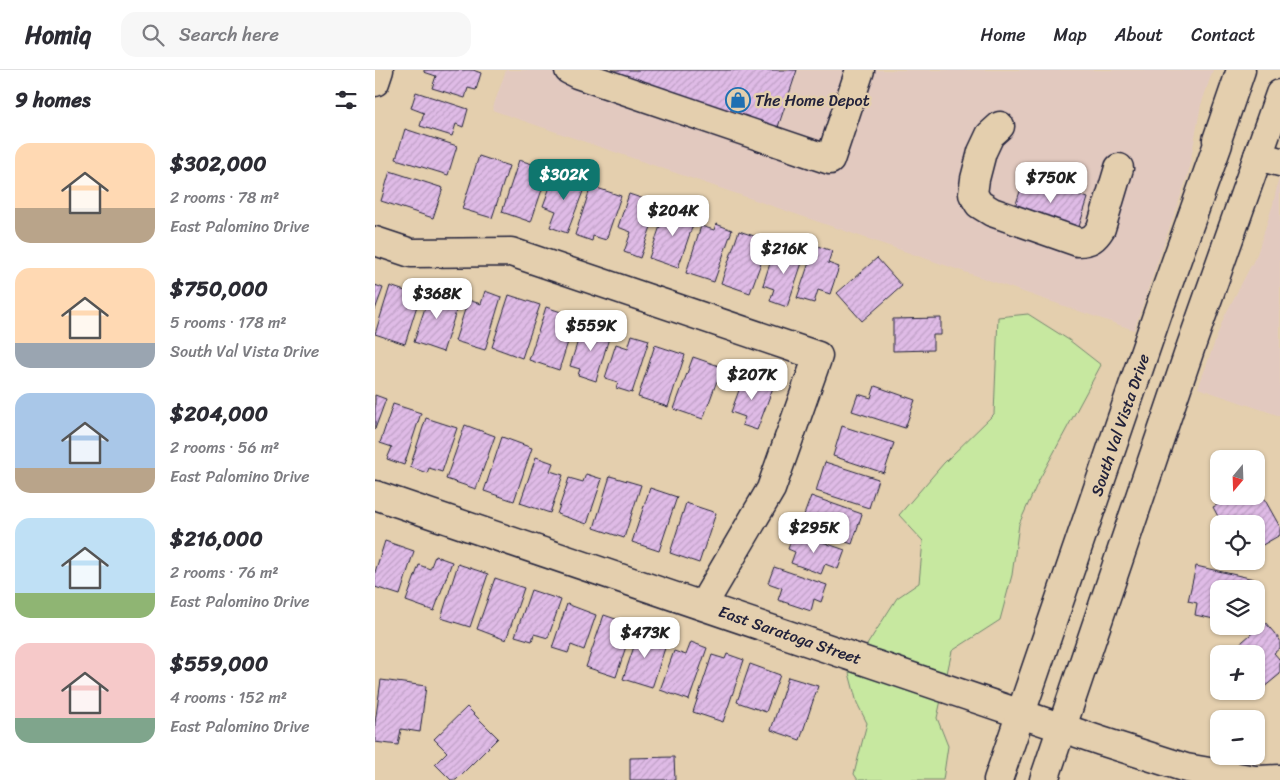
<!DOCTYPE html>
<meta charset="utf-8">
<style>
body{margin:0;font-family:Sriracha,sans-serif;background:#f7f7f7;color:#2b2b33;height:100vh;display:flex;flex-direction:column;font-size:19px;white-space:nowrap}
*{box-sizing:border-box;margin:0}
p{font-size:16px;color:#7c7c81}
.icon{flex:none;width:28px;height:28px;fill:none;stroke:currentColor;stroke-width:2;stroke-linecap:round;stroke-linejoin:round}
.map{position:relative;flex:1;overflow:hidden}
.side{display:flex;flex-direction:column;background:#fff;width:375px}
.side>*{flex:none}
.needle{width:32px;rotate:199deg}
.tools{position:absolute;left:835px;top:380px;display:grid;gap:10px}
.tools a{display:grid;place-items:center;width:55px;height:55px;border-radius:10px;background:#fff;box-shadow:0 1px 4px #0004;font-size:25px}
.price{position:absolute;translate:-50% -42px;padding:0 11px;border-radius:10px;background:#fff;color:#222;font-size:16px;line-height:32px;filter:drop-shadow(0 1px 2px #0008)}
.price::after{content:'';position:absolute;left:50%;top:30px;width:15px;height:11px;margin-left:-8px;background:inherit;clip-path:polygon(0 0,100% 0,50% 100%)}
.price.selected{background:#0f766e;color:#fff}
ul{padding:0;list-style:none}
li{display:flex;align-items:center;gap:15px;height:125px;padding:0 15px}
li span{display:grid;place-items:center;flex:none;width:140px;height:100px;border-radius:15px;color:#555}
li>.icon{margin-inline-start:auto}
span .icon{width:60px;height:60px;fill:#fffc;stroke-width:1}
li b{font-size:21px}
h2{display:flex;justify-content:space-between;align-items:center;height:60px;padding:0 15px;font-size:21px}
header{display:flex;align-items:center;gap:30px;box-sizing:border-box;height:70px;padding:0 25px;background:#fff;border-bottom:1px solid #e1e1e2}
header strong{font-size:24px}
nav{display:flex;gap:28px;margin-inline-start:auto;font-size:18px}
.search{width:350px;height:45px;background:#f7f7f7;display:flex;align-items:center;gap:12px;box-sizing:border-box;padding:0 18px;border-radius:15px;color:#7c7c81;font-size:19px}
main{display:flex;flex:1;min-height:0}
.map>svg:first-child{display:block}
</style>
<header>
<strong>Homiq</strong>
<div class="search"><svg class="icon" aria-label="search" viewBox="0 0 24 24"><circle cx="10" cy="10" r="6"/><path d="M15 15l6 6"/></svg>Search here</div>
<nav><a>Home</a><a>Map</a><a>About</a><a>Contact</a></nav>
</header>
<main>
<section class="side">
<h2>9 homes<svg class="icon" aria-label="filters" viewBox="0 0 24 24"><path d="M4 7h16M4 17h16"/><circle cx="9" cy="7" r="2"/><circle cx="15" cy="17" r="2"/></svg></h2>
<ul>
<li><span style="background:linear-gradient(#ffd9b3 65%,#b9a48a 0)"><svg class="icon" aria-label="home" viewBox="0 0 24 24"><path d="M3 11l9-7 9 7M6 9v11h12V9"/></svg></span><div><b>$302,000</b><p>2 rooms · 78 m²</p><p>East Palomino Drive</p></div></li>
<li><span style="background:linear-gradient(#ffd9b3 75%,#9aa5b1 0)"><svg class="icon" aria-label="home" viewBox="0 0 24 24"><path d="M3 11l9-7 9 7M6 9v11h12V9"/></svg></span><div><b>$750,000</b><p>5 rooms · 178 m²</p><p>South Val Vista Drive</p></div></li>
<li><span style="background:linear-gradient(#a9c7e8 75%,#b9a48a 0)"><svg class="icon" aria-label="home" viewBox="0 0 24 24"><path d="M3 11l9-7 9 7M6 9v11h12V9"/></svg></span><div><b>$204,000</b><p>2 rooms · 56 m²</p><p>East Palomino Drive</p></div></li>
<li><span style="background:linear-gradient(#bfe0f5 75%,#8fb573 0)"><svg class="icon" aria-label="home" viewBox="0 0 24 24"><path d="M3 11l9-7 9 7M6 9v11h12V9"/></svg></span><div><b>$216,000</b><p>2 rooms · 76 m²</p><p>East Palomino Drive</p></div></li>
<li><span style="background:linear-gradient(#f6c9c9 75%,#7fa58c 0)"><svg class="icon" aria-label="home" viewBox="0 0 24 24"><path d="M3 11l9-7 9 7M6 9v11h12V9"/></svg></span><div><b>$559,000</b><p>4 rooms · 152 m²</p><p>East Palomino Drive</p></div></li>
</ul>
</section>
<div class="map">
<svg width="905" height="710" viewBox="0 0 905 710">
<defs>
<pattern id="building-hatch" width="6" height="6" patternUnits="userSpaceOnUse" patternTransform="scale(1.25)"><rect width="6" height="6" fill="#dfbbe6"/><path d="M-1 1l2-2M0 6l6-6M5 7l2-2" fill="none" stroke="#bfa0c6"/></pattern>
</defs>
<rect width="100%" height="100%" fill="#e4cfae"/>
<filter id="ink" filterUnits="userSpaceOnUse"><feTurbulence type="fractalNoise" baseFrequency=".02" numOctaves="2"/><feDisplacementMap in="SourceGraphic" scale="10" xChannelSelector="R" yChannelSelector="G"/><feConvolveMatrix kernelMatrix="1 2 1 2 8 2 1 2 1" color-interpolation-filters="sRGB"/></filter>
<g filter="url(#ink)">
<path fill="#e2c9bf" d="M131 0H838L826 35 813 105 759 260 117 40Z
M905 103V346L823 318 849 247 882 184 898 134Z"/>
<path fill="#c7e8a0" stroke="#74856e" d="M653 244 694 270 726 295 664 410 644 454 637 505 625 550 577 581 562 648 573 676 568 710H483L479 704 492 653 482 633 474 603 522 528 544 513 548 471 524 445 569 393 619 344 623 247Z"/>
<path fill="url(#building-hatch)" stroke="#22223b" d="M49 0H98L106 3 101 20 93 18 90 28 57 18 61 6 49 2Z
M228 0H422L402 60Z
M41 22 93 39 88 57 81 54 77 66 45 56 49 43 36 38Z
M30 59 82 76 73 105 21 89Z
M104 86 134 96 117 148 87 139Z
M144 90 174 99 156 152 127 142Z
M15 101 68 118 58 148 6 131Z
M194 104 212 111 192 163 175 157 181 141 168 136 179 106 191 111Z
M650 106 680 116 681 112 694 116 692 121 713 128 702 163 639 140Z
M216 116 246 126 231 170 218 166 217 171 200 165Z
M254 124 284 134 265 188 249 182 256 162 243 157Z
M292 136 321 146 303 198 274 188Z
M341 154 357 160 339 212 311 203 326 156 339 160Z
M364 161 394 171 375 223 346 213Z
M440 175 457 181 453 193 464 197 455 224 443 220 439 233 422 228Z
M413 178 430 184 412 237 395 231 399 219 388 215 399 181 410 185Z
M502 188 527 216 487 251 462 223Z
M0 215 8 218 0 240Z
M15 216 45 226 30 274 0 264Z
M56 219 85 229 68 282 39 272Z
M110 221 126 227 110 280 80 271 93 230 106 234Z
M134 225 165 235 147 288 117 277Z
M171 237 201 247 184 300 154 290Z
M566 248V265H558V280L518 281V249Z
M222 253 237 258 221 311 203 305 205 299 195 296 206 261 218 265Z
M257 265 274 270 257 323 241 318 243 312 230 308 241 274 253 278Z
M280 275 310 285 293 337 263 327Z
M318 287 347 297 328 349 299 339Z
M370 304 399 315 382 360 367 355 370 347 356 342Z
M500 316 540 330 530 358 477 341 483 324 496 328Z
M0 325 11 329 0 359Z
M18 334 46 343 29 395 12 389 17 377 5 373Z
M51 348 82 358 67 402 54 398 52 403 35 397Z
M90 355 120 366 101 419 71 409Z
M467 356 519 373 509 403 458 386Z
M127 367 157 378 139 431 109 421Z
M161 387 178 393 175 401 188 405 175 443 145 433Z
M450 392 503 409 494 438 441 421Z
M211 404 227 409 212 454 182 444 194 408 208 412Z
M235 406 266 415 249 468 219 458Z
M881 414 905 457V465L884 477 881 473V454H847L838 437 846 433 842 425 844 423V426H881Z
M275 418 302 427 284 481 257 472Z
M436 426 487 444 477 474 425 456Z
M311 433 341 443 324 493 295 483Z
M419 462 470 480 463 499 450 494 446 504 416 493 420 482 413 479Z
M10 471 39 481 25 525 0 517V502Z
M60 486 77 492 59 541 31 531 44 495 55 499Z
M83 494 113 504 95 557 66 548Z
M821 496 879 509 876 519H844V550L820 545 822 533 813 531Z
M399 497 452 515 446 532 439 529 436 541 403 530 407 518 393 513Z
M120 508 149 518 131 570 102 559Z
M156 520 186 530 173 568 159 564 157 571 140 566Z
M192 534 221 545 209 580 196 575 193 583 177 578Z
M229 545 258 555 241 607 211 597Z
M890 552 905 570V578L899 583 905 590V604L882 623 881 621V584H853Z
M266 556 282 561 278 574 290 578 277 618 248 609Z
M316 572 332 578 314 630 285 620 299 581 311 585Z
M352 584 369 590 348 652 318 642 337 585 350 589Z
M375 594 405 605 391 642 362 632Z
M413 607 443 616 425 670 396 660Z
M6 610 51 616 45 662 26 659 23 675 0 672V653Z
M92 637 123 668 81 710H76L60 694 72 682 59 669Z
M299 687 300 710H255V688Z"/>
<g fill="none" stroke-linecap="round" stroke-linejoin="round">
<defs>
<path id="minor" d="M194 0 202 4 455 90 485 0
M0 12 4 0
M625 56 615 65 607 82 600 109 598 124 604 134 617 142 703 172C715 172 720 168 726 158L744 98
M883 86 905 92
M0 171 36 183 136 182 443 286 396 419 328 535
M0 425 726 671 811 698 880 710
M883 710 905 709"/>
<path id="major" d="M623 710 787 231 843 74 842 70 866 0
M669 710 816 276 905 24"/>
</defs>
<use href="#minor" stroke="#22223b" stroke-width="31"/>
<use href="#major" stroke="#22223b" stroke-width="31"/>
<use href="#minor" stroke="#e4cfae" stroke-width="28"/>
<use href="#major" stroke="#e4cfae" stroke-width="28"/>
</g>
</g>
<defs>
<symbol id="shop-ring" viewBox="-11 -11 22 22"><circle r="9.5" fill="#e4cfae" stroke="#1f6fb2" stroke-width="1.5"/><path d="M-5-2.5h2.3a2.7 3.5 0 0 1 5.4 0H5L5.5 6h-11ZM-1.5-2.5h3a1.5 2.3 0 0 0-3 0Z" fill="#1f6fb2"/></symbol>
</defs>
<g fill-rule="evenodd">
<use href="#shop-ring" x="349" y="16" width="28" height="28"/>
</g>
<g text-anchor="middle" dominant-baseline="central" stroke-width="5" stroke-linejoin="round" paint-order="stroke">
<g font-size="16" fill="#22223b" stroke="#e4cfae" text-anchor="start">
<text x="380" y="30">The Home Depot</text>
</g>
<g font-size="16" fill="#22223b" stroke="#e4cfae">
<text transform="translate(745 355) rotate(-71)">South Val Vista Drive</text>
<text transform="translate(415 565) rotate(19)">East Saratoga Street</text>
</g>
</g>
</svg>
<div class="tools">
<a><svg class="needle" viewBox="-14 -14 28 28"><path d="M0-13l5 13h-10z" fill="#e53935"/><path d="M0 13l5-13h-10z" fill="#7c7c81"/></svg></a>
<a><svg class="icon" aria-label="locate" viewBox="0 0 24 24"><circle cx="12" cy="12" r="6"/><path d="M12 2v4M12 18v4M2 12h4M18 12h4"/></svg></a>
<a><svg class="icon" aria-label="layers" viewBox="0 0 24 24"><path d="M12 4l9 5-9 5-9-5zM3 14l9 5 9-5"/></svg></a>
<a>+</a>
<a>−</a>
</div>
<b class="price selected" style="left:189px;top:131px">$302K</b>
<b class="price" style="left:676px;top:134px">$750K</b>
<b class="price" style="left:298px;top:167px">$204K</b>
<b class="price" style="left:409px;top:205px">$216K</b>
<b class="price" style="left:62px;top:250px">$368K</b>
<b class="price" style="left:216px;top:282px">$559K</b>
<b class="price" style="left:377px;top:331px">$207K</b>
<b class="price" style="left:439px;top:484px">$295K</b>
<b class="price" style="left:270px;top:589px">$473K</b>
</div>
</main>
